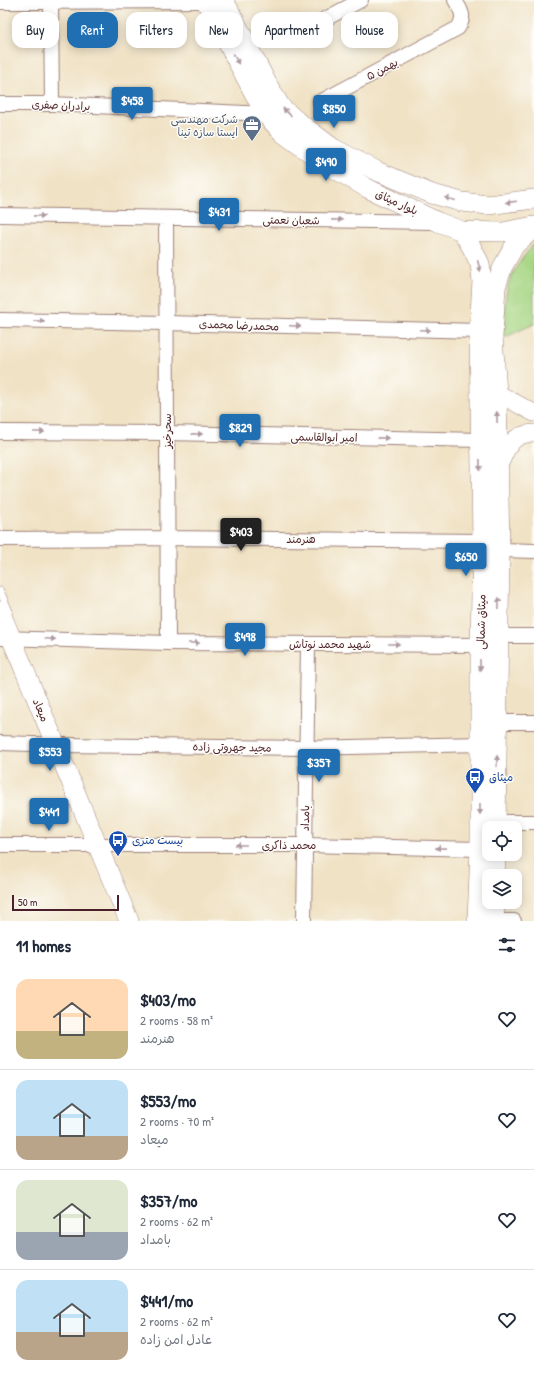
<!DOCTYPE html>
<meta charset="utf-8">
<style>
body{margin:0;font-family:"Patrick Hand","Playpen Sans Arabic",sans-serif;background:#f2f2f3;color:#1f2937;height:100vh;display:flex;flex-direction:column;font-size:15px;white-space:nowrap}
*{box-sizing:border-box;margin:0}
p{font-size:13px;color:#747a83}
.icon{flex:none;width:22px;height:22px;fill:none;stroke:currentColor;stroke-width:2;stroke-linecap:round;stroke-linejoin:round}
.map{position:relative;height:921px;overflow:hidden}
.sheet{display:flex;flex-direction:column;background:#fff;flex:1}
.sheet>*{flex:none}
.guide{position:absolute;left:12px;top:12px;width:510px;height:36px;display:flex;gap:8px}
.controls{position:absolute;left:482px;top:821px;display:grid;gap:8px}
.controls a{display:grid;place-items:center;width:40px;height:40px;border-radius:8px;background:#fff;box-shadow:0 2px 10px #0003;font-size:20px}
.scale{position:absolute;left:12px;bottom:10px;width:107px;box-sizing:border-box;padding-left:4px;border:2px solid #4a1f2b;border-top:0;font-size:11px;line-height:14px;white-space:nowrap;color:#4a1f2b;-webkit-text-stroke:3px #fdfcf7;paint-order:stroke}
.price{position:absolute;translate:-50% -34px;padding:0 9px;border-radius:4px;background:#1f6fb2;color:#fff;font-size:13px;line-height:26px;filter:drop-shadow(0 1px 2px #0008)}
.price::after{content:'';position:absolute;left:50%;top:24px;width:12px;height:9px;margin-left:-6px;background:inherit;clip-path:polygon(0 0,100% 0,50% 100%)}
.price.current{background:#222;color:#fff}
ul{padding:0;list-style:none}
li{display:flex;align-items:center;gap:12px;height:100px;padding:0 16px}
li+li{border-top:1px solid #e0e1e3}
li span{display:grid;place-items:center;flex:none;width:112px;height:80px;border-radius:12px;color:#555}
li>.icon{margin-inline-start:auto}
span .icon{width:48px;height:48px;fill:#fffc;stroke-width:1}
li b{font-size:17px}
h2{display:flex;justify-content:space-between;align-items:center;height:48px;padding:0 16px;font-size:17px}
.chip{padding:0 14px;border-radius:12px;background:#fff;box-shadow:0 2px 10px #0003;font-size:14px;line-height:36px}
.chip.current{background:#1f6fb2;color:#fff}
.map>svg:first-child{display:block}
</style>
<div class="map">
<svg width="534" height="921" viewBox="0 0 534 921">
<rect width="100%" height="100%" fill="#fdfcf7"/>
<filter id="ink" filterUnits="userSpaceOnUse"><feTurbulence type="fractalNoise" baseFrequency=".025" numOctaves="2"/><feDisplacementMap in="SourceGraphic" scale="8" xChannelSelector="R" yChannelSelector="G"/><feConvolveMatrix kernelMatrix="1 2 1 2 8 2 1 2 1" color-interpolation-filters="sRGB"/></filter>
<filter id="wash" filterUnits="userSpaceOnUse"><feTurbulence type="fractalNoise" baseFrequency=".012" numOctaves="4" result="noise"/><feDisplacementMap in="SourceGraphic" scale="16" xChannelSelector="R" yChannelSelector="G"/><feGaussianBlur stdDeviation="0.9" result="paint"/><feColorMatrix in="noise" values="0 0 0 0 0 0 0 0 0 0 0 0 0 0 0 0 0 1.4 0 .05"/><feComposite in="paint" operator="in"/></filter>
<g filter="url(#wash)">
<rect width="100%" height="100%" fill="#f0e2c5"/>
<path fill="#a6d582" stroke="#787a56" d="M534 244V324L503 338C504 324 504 309 506 295 508 276 522 258 534 244Z"/>
</g>
<g filter="url(#ink)">
<g fill="none" stroke-linecap="round" stroke-linejoin="round">
<defs>
<path id="service" d="M0 591 9 611"/>
<path id="minor" d="M0 2 206 1
M51 2 52 104
M297 34 361 0
M320 102 458 28C466 16 461 11 455 0
M0 104H52L265 114
M0 215 434 222
M166 218 168 643
M0 320 166 323 479 331
M0 432 167 433 480 440
M0 539 167 538 482 541
M500 550 534 551
M499 636H534
M0 638 168 643 480 645
M498 722H534
M0 743 64 745 307 748 481 744
M497 822H534
M0 845H305L480 849
M304 921 308 644
M494 921H514"/>
<path id="tertiary" d="M497 393 534 413
M499 466C507 448 511 434 534 433"/>
<path id="secondary" d="M205 0 265 114 283 133 320 160 367 188 438 222 462 231 503 232 534 226
M224 0 268 85 281 107 297 121 333 148 379 172 432 194 462 202 488 205 534 199
M462 231 472 248 480 264 482 281 479 331 482 541 480 645V849L477 921
M0 611 129 921
M496 828 500 550 497 393 493 337 496 287 503 266 515 245 534 228
M495 876 496 854
M494 921 495 902"/>
</defs>
<use href="#service" stroke="#9d8078" stroke-width="8"/>
<use href="#minor" stroke="#9d8078" stroke-width="16"/>
<use href="#tertiary" stroke="#9d8078" stroke-width="18"/>
<use href="#secondary" stroke="#9d8078" stroke-width="20"/>
<use href="#service" stroke="#fff" stroke-width="7"/>
<use href="#minor" stroke="#fff" stroke-width="14"/>
<use href="#tertiary" stroke="#fff" stroke-width="17"/>
<use href="#secondary" stroke="#fff" stroke-width="19"/>
</g>
<defs><path id="oneway-solid" d="M-6-.8H1V-3.2L6.5 0L1 3.2V.8H-6Z"/></defs>
<g fill="#ae9aa0">
<use href="#oneway-solid" transform="translate(236 59) rotate(62)"/>
<use href="#oneway-solid" transform="translate(287 112) rotate(-137)"/>
<use href="#oneway-solid" transform="translate(450 199) rotate(-165)"/>
<use href="#oneway-solid" transform="translate(511 202) rotate(173)"/>
<use href="#oneway-solid" transform="translate(39 216) rotate(1)"/>
<use href="#oneway-solid" transform="translate(337 220) rotate(1)"/>
<use href="#oneway-solid" transform="translate(479 266) rotate(75)"/>
<use href="#oneway-solid" transform="translate(39 321) rotate(1)"/>
<use href="#oneway-solid" transform="translate(295 326) rotate(2)"/>
<use href="#oneway-solid" transform="translate(425 330) rotate(2)"/>
<use href="#oneway-solid" transform="translate(497 417) rotate(-91)"/>
<use href="#oneway-solid" transform="translate(39 432)"/>
<use href="#oneway-solid" transform="translate(197 434) rotate(1)"/>
<use href="#oneway-solid" transform="translate(383 438) rotate(1)"/>
<use href="#oneway-solid" transform="translate(480 465) rotate(89)"/>
<use href="#oneway-solid" transform="translate(499 603) rotate(-89)"/>
<use href="#oneway-solid" transform="translate(50 639) rotate(2)"/>
<use href="#oneway-solid" transform="translate(194 643)"/>
<use href="#oneway-solid" transform="translate(394 644)"/>
<use href="#oneway-solid" transform="translate(480 665) rotate(90)"/>
<use href="#oneway-solid" transform="translate(497 761) rotate(-89)"/>
<use href="#oneway-solid" transform="translate(480 809) rotate(90)"/>
<use href="#oneway-solid" transform="translate(241 845) rotate(180)"/>
<use href="#oneway-solid" transform="translate(441 848) rotate(-179)"/>
</g>
</g>
<defs>
<symbol id="office-pin" viewBox="-11 -11 22 30"><path d="M0 17L-7.5 6A9.5 9.5 0 1 1 7.5 6Z" fill="#5c6f8a" stroke="#fdfcf7"/><path d="M-6-3h4V-5.5h4V-3h4V5H-6ZM-1-4.5V-3h2v-1.5ZM-6 0V1H6V0Z" fill="#fff"/></symbol>
<symbol id="bus-pin" viewBox="-11 -11 22 30"><path d="M0 17L-7.5 6A9.5 9.5 0 1 1 7.5 6Z" fill="#1a4fb4" stroke="#fdfcf7"/><path d="M-5-6H5V4H4V6H2V4H-2V6H-4V4H-5ZM-3.5-4V0h7V-4ZM-3.5 1.2v1.5H-2V1.2ZM2 1.2v1.5H3.5V1.2Z" fill="#fff"/></symbol>
</defs>
<g fill-rule="evenodd">
<use href="#office-pin" x="241" y="114" width="22" height="30"/>
<use href="#bus-pin" x="464" y="766" width="22" height="30"/>
<use href="#bus-pin" x="107" y="829" width="22" height="30"/>
</g>
<g text-anchor="middle" dominant-baseline="central" stroke-width="3" stroke-linejoin="round" paint-order="stroke">
<g font-size="11" fill="#4a1f2b" stroke="#fdfcf7">
<text transform="translate(382 69) rotate(-28)">بهمن ۵</text>
<text transform="translate(61 105) rotate(2)">برادران صفری</text>
<text transform="translate(397 202) rotate(25)">بلوار میثاق</text>
<text transform="translate(291 220) rotate(1)">شعبان نعمتی</text>
<text transform="translate(239 325) rotate(2)">محمدرضا محمدی</text>
<text transform="translate(167 431) rotate(-90)">سحرخیز</text>
<text transform="translate(324 437) rotate(1)">امیر ابوالقاسمی</text>
<text x="301" y="539">هنرمند</text>
<text transform="translate(481 622) rotate(-89)">میثاق شمالی</text>
<text x="330" y="644">شهید محمد نوتاش</text>
<text transform="translate(41 710) rotate(67)">میعاد</text>
<text transform="translate(232 747) rotate(1)">مجید جهروتی زاده</text>
<text transform="translate(305 818) rotate(-89)">بامداد</text>
<text x="289" y="845">محمد ذاکری</text>
</g>
<g font-size="11" fill="#4e5e75" stroke="#fdfcf7" text-anchor="end">
<text x="238" y="119">شرکت مهندسی<tspan x="238" dy="13">ایستا سازه تینا</tspan></text>
</g>
<g font-size="11" fill="#164399" stroke="#fdfcf7" text-anchor="start">
<text x="489" y="777">میثاق</text>
<text x="132" y="840">بیست متری</text>
</g>
</g>
</svg>
<div class="controls">
<a><svg class="icon" aria-label="locate" viewBox="0 0 24 24"><circle cx="12" cy="12" r="6"/><path d="M12 2v4M12 18v4M2 12h4M18 12h4"/></svg></a>
<a><svg class="icon" aria-label="layers" viewBox="0 0 24 24"><path d="M12 4l9 5-9 5-9-5zM3 14l9 5 9-5"/></svg></a>
</div>
<div class="scale">50 m</div>
<b class="price" style="left:132px;top:121px">$458</b>
<b class="price" style="left:334px;top:129px">$850</b>
<b class="price" style="left:326px;top:182px">$490</b>
<b class="price" style="left:219px;top:232px">$431</b>
<b class="price" style="left:240px;top:448px">$829</b>
<b class="price current" style="left:241px;top:552px">$403</b>
<b class="price" style="left:466px;top:577px">$650</b>
<b class="price" style="left:245px;top:657px">$498</b>
<b class="price" style="left:50px;top:772px">$553</b>
<b class="price" style="left:319px;top:783px">$357</b>
<b class="price" style="left:49px;top:832px">$441</b>
<div class="guide">
<a class="chip">Buy</a>
<a class="chip current">Rent</a>
<a class="chip">Filters</a>
<a class="chip">New</a>
<a class="chip">Apartment</a>
<a class="chip">House</a>
</div>
</div>
<section class="sheet">
<h2>11 homes<svg class="icon" aria-label="filters" viewBox="0 0 24 24"><path d="M4 7h16M4 17h16"/><circle cx="9" cy="7" r="2"/><circle cx="15" cy="17" r="2"/></svg></h2>
<ul>
<li><span style="background:linear-gradient(#ffd9b3 65%,#c2b280 0)"><svg class="icon" aria-label="home" viewBox="0 0 24 24"><path d="M3 11l9-7 9 7M6 9v11h12V9"/></svg></span><div><b>$403/mo</b><p>2 rooms · 58 m²</p><p>هنرمند</p></div><svg class="icon" aria-label="heart" viewBox="0 0 24 24"><path d="M12 20l-8-8c-3-5 5-10 8-4 3-6 11-1 8 4z"/></svg></li>
<li><span style="background:linear-gradient(#bfe0f5 70%,#b9a48a 0)"><svg class="icon" aria-label="home" viewBox="0 0 24 24"><path d="M3 11l9-7 9 7M6 9v11h12V9"/></svg></span><div><b>$553/mo</b><p>2 rooms · 70 m²</p><p>میعاد</p></div><svg class="icon" aria-label="heart" viewBox="0 0 24 24"><path d="M12 20l-8-8c-3-5 5-10 8-4 3-6 11-1 8 4z"/></svg></li>
<li><span style="background:linear-gradient(#dfe7d0 65%,#9aa5b1 0)"><svg class="icon" aria-label="home" viewBox="0 0 24 24"><path d="M3 11l9-7 9 7M6 9v11h12V9"/></svg></span><div><b>$357/mo</b><p>2 rooms · 62 m²</p><p>بامداد</p></div><svg class="icon" aria-label="heart" viewBox="0 0 24 24"><path d="M12 20l-8-8c-3-5 5-10 8-4 3-6 11-1 8 4z"/></svg></li>
<li><span style="background:linear-gradient(#bfe0f5 65%,#b9a48a 0)"><svg class="icon" aria-label="home" viewBox="0 0 24 24"><path d="M3 11l9-7 9 7M6 9v11h12V9"/></svg></span><div><b>$441/mo</b><p>2 rooms · 62 m²</p><p>عادل امن زاده</p></div><svg class="icon" aria-label="heart" viewBox="0 0 24 24"><path d="M12 20l-8-8c-3-5 5-10 8-4 3-6 11-1 8 4z"/></svg></li>
</ul>
</section>
